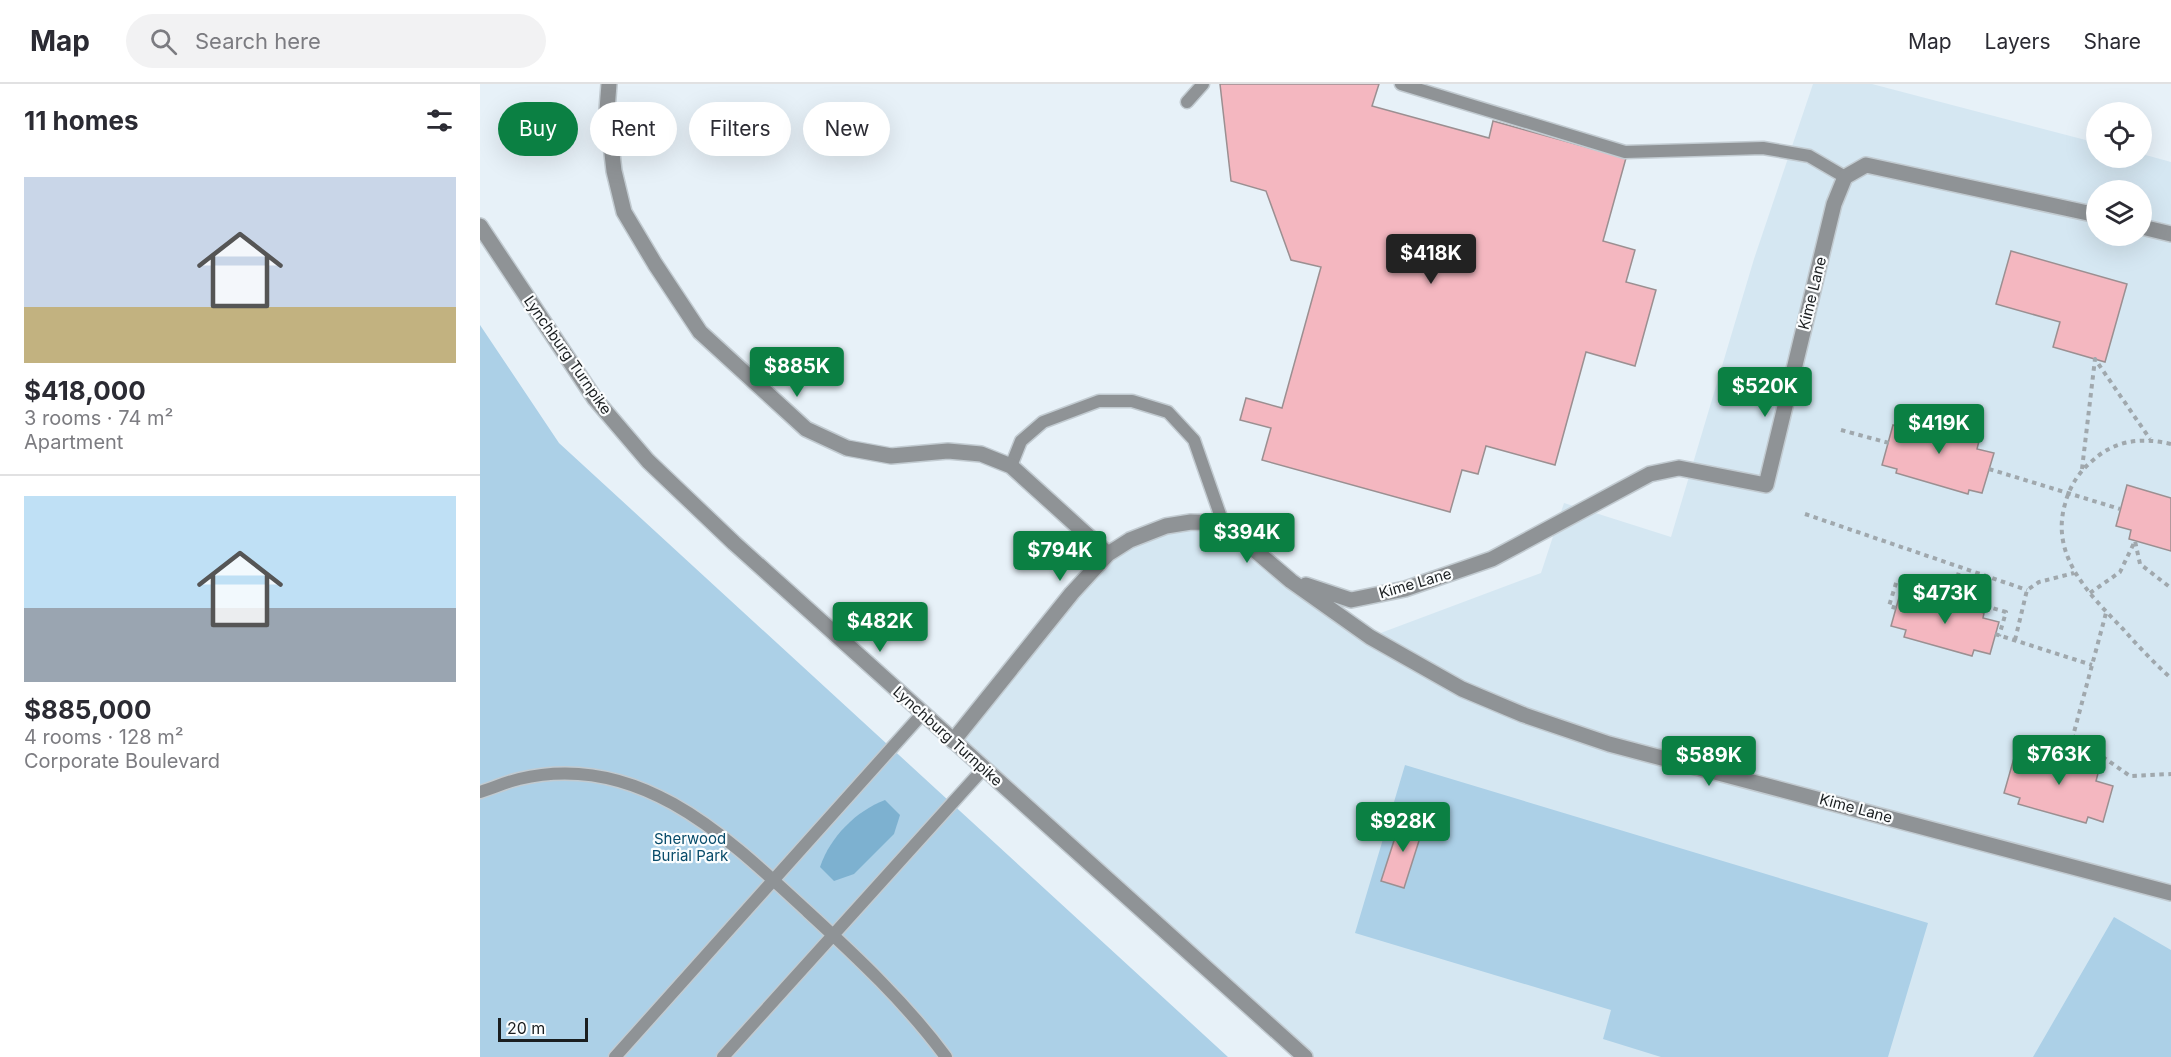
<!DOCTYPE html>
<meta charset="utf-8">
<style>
body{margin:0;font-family:Inter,sans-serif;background:#f2f2f3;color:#2b2b33;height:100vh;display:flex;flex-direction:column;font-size:22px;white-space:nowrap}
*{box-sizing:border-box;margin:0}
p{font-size:20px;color:#7c7c81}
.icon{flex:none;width:33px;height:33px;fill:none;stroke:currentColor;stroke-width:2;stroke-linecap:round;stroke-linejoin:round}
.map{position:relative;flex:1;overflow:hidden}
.side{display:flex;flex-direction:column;background:#fff;width:480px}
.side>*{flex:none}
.guide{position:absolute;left:18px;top:18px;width:570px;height:54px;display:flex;gap:12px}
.controls{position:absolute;left:1606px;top:18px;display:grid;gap:12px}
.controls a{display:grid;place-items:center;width:66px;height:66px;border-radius:50%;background:#fff;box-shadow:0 6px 24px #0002;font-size:30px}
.scale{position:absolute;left:18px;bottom:15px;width:90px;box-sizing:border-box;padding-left:6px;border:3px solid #1a1e20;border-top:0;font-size:16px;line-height:21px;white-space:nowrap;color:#1a1e20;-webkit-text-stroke:4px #fbfdfe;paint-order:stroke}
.price{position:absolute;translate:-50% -51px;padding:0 14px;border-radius:6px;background:#0b8043;color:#fff;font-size:20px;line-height:39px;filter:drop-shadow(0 2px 3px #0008)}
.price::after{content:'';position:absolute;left:50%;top:36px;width:18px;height:14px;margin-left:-9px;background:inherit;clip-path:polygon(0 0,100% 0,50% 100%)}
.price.on{background:#222;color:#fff}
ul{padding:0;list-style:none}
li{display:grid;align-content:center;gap:12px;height:318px;padding:0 24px}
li+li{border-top:2px solid #e1e1e2}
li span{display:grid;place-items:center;height:186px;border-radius:0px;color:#555}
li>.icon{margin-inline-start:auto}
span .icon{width:108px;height:108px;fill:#fffc;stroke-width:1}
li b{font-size:26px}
h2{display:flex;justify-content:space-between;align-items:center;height:72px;padding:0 24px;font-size:26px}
.chip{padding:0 21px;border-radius:27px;background:#fff;box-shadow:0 6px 24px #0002;font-size:21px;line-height:54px}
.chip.on{background:#0b8043;color:#fff}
header{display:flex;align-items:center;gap:36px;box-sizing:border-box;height:84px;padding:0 30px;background:#fff;border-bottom:2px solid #e1e1e2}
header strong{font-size:28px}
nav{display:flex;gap:33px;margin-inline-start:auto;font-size:21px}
.search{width:420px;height:54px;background:#f2f2f3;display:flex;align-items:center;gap:15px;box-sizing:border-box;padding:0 21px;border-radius:33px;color:#7c7c81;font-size:22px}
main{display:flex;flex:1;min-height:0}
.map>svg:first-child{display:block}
</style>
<header>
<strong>Map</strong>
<div class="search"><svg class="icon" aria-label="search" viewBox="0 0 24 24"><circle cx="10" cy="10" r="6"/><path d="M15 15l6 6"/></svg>Search here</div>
<nav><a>Map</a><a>Layers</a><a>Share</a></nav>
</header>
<main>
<section class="side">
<h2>11 homes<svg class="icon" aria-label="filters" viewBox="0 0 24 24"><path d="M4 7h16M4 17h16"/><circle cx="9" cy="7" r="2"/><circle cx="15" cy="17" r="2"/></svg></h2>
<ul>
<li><span style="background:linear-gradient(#c9d6e8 70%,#c2b280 0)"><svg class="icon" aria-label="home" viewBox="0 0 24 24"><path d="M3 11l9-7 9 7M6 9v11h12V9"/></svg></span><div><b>$418,000</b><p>3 rooms · 74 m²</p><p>Apartment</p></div></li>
<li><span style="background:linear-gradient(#bfe0f5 60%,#9aa5b1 0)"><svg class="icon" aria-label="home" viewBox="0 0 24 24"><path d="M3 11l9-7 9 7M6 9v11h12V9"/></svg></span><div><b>$885,000</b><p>4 rooms · 128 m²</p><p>Corporate Boulevard</p></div></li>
</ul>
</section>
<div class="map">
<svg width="1691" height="973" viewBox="0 0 1691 973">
<rect width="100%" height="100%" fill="#e7f1f8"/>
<path fill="#d5e7f2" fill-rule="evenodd" d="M1333 0H1392L1617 59V74H1662V70L1691 78V973H825L473 657 557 552 650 456 743 439 890 553 1061 489 1084 419 1191 453 1274 175ZM1617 106H1662V152H1617Z"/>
<path fill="#acd0e7" d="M0 241 79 359 748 973H0Z
M925 681 1448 839 1408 973H1181L1123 955 1131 926 875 849Z
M1634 833 1691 866V973H1553Z"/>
<path fill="#7db1d0" d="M405 716 420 731 414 750 374 790 354 797 340 783C350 753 376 727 405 716Z"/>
<path fill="#f4b7c0" stroke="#9b8f91" stroke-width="1.5" d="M740 0H899L892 22 1009 54 1013 37 1146 74 1123 157 1155 166 1146 198 1176 206 1155 282 1106 268 1075 381 1006 362 998 390 982 386 970 428 782 376 791 344 760 336 766 314 802 324 841 183 811 176 786 107 751 97Z
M1531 167 1647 200 1625 278 1573 263 1580 238 1516 220Z
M1436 330 1501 349 1497 365 1514 369 1502 409 1489 406 1488 410 1416 389 1417 385 1402 381 1413 341 1431 346Z
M1647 401 1691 414V467L1649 455 1651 446 1636 442Z
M1435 509 1504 529 1503 534 1519 538 1510 570 1494 566 1492 572 1424 553 1426 546 1411 542 1420 510 1434 514Z
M1551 663 1620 682 1616 697 1633 702 1623 738 1608 733 1606 739 1538 720 1540 714 1524 709 1534 674 1547 677Z
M921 735 944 741 924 804 901 797Z"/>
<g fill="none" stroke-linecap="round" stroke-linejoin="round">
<defs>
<path id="service" d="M921 0 1145 68 1283 64 1329 72 1365 93
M707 18 723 0
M531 382 541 357 563 338 619 317H652L688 328 714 356 743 439
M0 708C13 704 26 698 39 695 159 666 248 754 328 828 377 873 426 919 466 973
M135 973 443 629
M243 973 504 684"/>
<path id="minor" d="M129 0 127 26 134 87 144 128 175 180 220 248 326 345 367 364 411 372 468 367 501 370 531 382 628 470
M1662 143 1691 150
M826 501 871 516 925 505 1012 475 1170 390 1199 384 1286 401 1354 120 1365 93 1386 81 1617 131
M473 657 592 509 628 470 650 456 686 442 711 438 743 439 811 497 890 553 982 605 1044 631 1129 660 1691 809"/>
<path id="tertiary" d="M0 142 115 315 168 377 254 459 825 973"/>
</defs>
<use href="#service" stroke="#c2cbd1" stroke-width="15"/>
<use href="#minor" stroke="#c2cbd1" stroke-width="18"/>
<use href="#tertiary" stroke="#c2cbd1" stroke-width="18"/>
<path stroke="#a0a8ad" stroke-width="4" stroke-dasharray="4.5 4.5" stroke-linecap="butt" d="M1361 346 1409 359
M1691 360C1661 353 1634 356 1611 378 1598 389 1589 404 1585 420 1570 472 1609 510 1643 545 1658 562 1674 579 1691 594
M1509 385 1640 425
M1602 385 1615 275 1670 355
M1325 430 1547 506
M1610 509 1640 488 1655 457 1660 480 1691 504
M1470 519 1480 484
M1416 524 1409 522 1417 496 1526 528 1519 552
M1515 550 1612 581
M1535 556 1547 506 1559 498 1594 489
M1593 652 1650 692 1691 690
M1584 672 1593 652 1626 529"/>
<use href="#service" stroke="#8f9396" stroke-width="12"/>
<use href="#minor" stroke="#8f9396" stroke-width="15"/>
<use href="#tertiary" stroke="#8f9396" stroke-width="15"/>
</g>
<g text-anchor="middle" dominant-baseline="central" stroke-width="4.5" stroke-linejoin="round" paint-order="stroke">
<g font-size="15" fill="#1a1e20" stroke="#fbfdfe">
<text transform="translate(1332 209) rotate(-76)">Kime Lane</text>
<text transform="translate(88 271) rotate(55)">Lynchburg Turnpike</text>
<text transform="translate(935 499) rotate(-16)">Kime Lane</text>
<text transform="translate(468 652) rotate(42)">Lynchburg Turnpike</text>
<text transform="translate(1376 724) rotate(15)">Kime Lane</text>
</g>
<g font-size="15" fill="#074b6a" stroke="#fbfdfe">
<text x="210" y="754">Sherwood<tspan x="210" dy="17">Burial Park</tspan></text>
</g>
</g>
</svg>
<div class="controls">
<a><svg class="icon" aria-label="locate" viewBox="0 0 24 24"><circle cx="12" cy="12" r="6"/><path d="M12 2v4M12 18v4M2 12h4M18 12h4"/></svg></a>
<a><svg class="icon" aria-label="layers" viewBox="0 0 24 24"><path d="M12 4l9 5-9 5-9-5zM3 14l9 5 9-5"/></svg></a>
</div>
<div class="scale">20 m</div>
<b class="price on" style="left:951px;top:201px">$418K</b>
<b class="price" style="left:317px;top:314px">$885K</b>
<b class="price" style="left:1285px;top:334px">$520K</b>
<b class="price" style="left:1459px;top:371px">$419K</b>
<b class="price" style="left:767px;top:480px">$394K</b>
<b class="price" style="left:580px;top:498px">$794K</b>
<b class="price" style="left:1465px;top:541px">$473K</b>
<b class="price" style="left:400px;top:569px">$482K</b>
<b class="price" style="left:1579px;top:702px">$763K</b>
<b class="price" style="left:1229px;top:703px">$589K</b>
<b class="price" style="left:923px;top:769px">$928K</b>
<div class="guide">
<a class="chip on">Buy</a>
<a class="chip">Rent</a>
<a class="chip">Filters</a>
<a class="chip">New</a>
</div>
</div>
</main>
